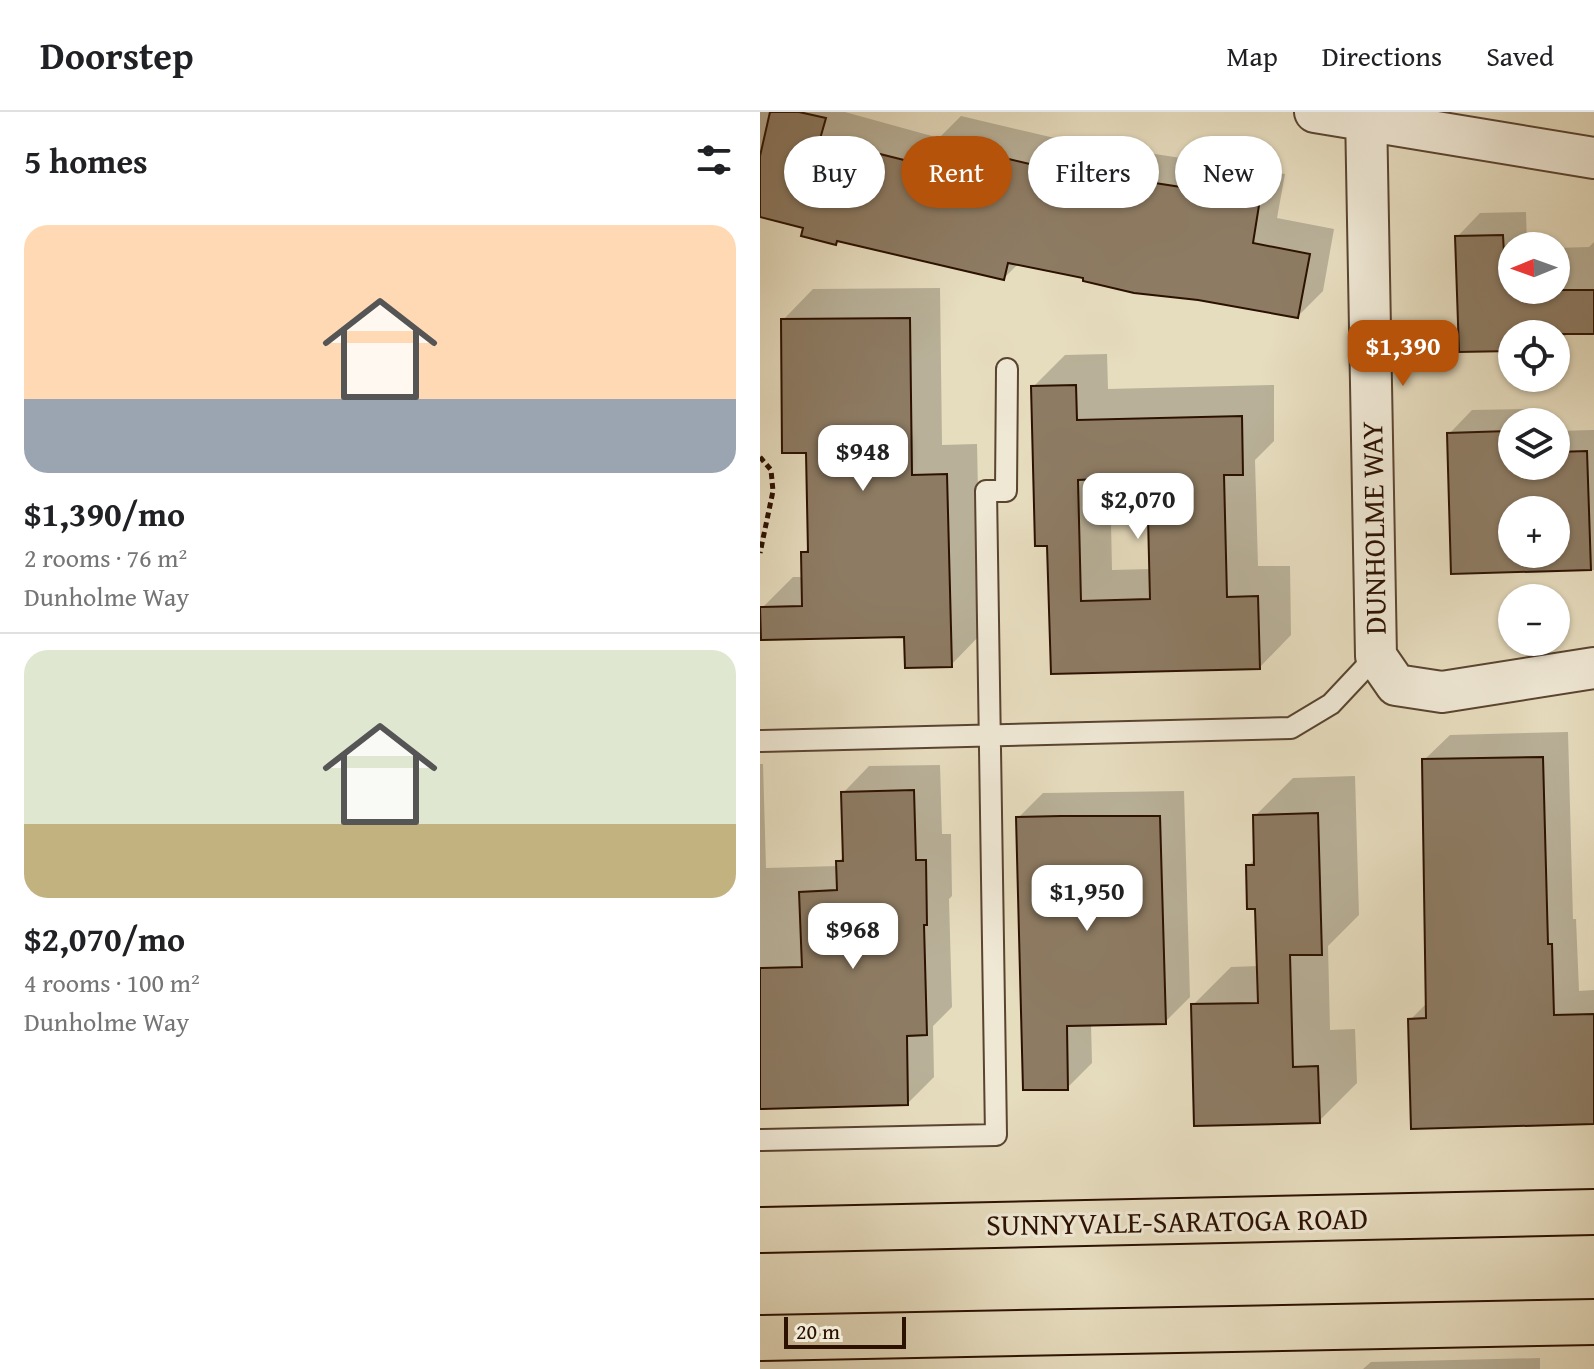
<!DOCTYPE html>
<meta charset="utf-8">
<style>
body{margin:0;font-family:"Gentium Book Plus",serif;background:#f2f2f2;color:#202124;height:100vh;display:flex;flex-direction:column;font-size:30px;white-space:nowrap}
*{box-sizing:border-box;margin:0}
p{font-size:26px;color:#757577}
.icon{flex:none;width:44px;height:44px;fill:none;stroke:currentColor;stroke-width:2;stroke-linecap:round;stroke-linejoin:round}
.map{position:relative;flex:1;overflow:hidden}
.details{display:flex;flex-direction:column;background:#fff;width:760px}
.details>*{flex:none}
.hud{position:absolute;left:24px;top:24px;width:690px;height:72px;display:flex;gap:16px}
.needle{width:52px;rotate:269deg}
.buttons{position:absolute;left:738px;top:120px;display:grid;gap:16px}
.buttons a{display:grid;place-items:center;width:72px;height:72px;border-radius:50%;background:#fff;box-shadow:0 2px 6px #0004;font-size:40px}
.scale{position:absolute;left:24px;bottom:20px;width:122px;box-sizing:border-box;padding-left:8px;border:4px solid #2c1101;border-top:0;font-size:22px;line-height:28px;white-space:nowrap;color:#2c1101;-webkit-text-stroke:6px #efe8d5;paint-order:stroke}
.price{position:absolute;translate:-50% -68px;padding:0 18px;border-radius:16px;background:#fff;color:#222;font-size:26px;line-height:52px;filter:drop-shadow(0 2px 4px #0008)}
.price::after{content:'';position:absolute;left:50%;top:48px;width:24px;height:18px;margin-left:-12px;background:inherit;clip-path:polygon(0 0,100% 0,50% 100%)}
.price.selected{background:#b45309;color:#fff}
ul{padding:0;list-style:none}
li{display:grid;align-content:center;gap:16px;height:424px;padding:0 24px}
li+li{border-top:2px solid #e0e0e0}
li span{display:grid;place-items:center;height:248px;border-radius:24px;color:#555}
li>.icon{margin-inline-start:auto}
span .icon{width:144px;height:144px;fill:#fffc;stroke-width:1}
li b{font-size:34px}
h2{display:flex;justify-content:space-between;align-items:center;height:96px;padding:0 24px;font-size:34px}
.pill{padding:0 28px;border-radius:36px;background:#fff;box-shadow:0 2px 6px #0004;font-size:28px;line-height:72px}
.pill.selected{background:#b45309;color:#fff}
header{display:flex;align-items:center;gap:48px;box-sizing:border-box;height:112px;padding:0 40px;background:#fff;border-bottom:2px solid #e0e0e0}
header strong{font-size:38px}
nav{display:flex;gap:44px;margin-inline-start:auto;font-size:28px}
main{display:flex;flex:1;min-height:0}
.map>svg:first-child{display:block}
</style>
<header>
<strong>Doorstep</strong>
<nav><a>Map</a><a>Directions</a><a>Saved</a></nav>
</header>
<main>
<section class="details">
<h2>5 homes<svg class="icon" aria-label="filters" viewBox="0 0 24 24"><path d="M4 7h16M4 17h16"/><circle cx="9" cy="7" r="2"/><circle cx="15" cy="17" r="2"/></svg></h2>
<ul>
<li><span style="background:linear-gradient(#ffd9b3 70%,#9aa5b1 0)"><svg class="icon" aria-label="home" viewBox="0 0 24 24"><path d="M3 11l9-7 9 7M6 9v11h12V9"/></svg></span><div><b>$1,390/mo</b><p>2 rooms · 76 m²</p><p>Dunholme Way</p></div></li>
<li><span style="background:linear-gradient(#dfe7d0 70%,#c2b280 0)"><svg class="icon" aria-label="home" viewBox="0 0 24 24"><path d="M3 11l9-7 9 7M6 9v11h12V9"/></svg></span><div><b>$2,070/mo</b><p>4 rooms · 100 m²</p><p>Dunholme Way</p></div></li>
</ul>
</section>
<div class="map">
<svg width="834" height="1257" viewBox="0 0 834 1257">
<rect width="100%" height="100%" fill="#e6dcbe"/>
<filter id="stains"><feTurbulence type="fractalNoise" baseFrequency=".0025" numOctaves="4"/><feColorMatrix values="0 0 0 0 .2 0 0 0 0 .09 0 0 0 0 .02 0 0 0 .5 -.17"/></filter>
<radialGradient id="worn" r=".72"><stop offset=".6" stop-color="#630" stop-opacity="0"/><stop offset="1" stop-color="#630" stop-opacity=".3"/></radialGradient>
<path fill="#0003" fill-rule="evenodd" d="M0 0H85L179 26 201 4 299 27 296 42 354 54 369 38 525 62 517 106 574 117 563 179 538 204 259 151 244 166 0 103Z
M766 100 767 134H752V178H796V136L829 135 834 130V220L808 221 796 233V222H752V237L697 125 720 101Z
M180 176 182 333 217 332 221 522 191 553 146 523 2 496 33 465H43V441L50 435 48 339 23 208 53 177Z
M347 242 348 277 514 273V329L495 348 498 454H530L531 523 500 555 293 560 289 432 273 275 305 243ZM389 363 392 457 352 458 350 365Z
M771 297V310H752V354H796V319L834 318V458L693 460 689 322 712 298ZM752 398H796V442H752Z
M808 620 813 807H816L819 879 834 878V1010L650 908 668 890 664 648 690 623Z
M0 652H3L6 756 78 754V750L85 743 83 681 109 654 180 653 182 722H191L192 784 189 787 192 895 173 914 174 965 147 992 0 995Z
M595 664 599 803 568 834 570 918 595 917 597 971 559 1009 433 893 471 855 499 854 497 795 488 754 496 746 495 704 533 666Z
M424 679 430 885 405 910 331 912 332 951 307 976 258 706 283 681Z
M780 1246V1257H603L611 1250Z"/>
<path fill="#8d7b63" stroke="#2c1101" stroke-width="2" fill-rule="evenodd" d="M10 0H39L66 6 60 27 168 54 174 29 274 53 271 67 339 81 342 63 500 87 493 131 550 142 538 206 438 188 374 181 323 169V166L248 151 244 168 77 129 76 133 41 124 43 116 0 105V44Z
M743 123 745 160H752V178H834V222H752V239L699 240 695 124Z
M150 206 152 363 187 362 192 555 145 556 144 525 1 528 0 495 42 494 41 440H48L46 341H22L21 207Z
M316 273 317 308 482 304 483 363H464L467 485 498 484 500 557 291 562 287 434H275L271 274ZM387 365 390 487 321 489 318 368Z
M748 319 752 354H796V340L827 339 831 458 691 462 687 321ZM752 398H796V442H752Z
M783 645 788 832H792L794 903 834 902V1012L651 1017 648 907 666 906 662 647Z
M154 678 156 748H166L167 813H164L167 923 147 924 148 993 0 997V856L42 855 39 780 77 778 76 749H83L81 680Z
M558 701 562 843H530L533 955 558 954 560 1011 434 1014 431 892 498 891 495 797H487L486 753H494L493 703Z
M301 704H400L406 912 307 914 308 978H263L256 705Z"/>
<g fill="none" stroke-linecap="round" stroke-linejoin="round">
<defs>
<path id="service" d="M0 629 531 616 571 592 616 544
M0 1028 236 1023 226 379H246L247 257"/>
<path id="minor" d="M555 0 834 46
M606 0 616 544 636 573 682 580 834 556"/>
<path id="primary" d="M0 1118 834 1100
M0 1226 834 1210"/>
</defs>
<use href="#service" stroke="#5a4430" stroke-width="24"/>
<use href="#minor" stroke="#5a4430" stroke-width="44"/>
<use href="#primary" stroke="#2c1101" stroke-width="48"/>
<path stroke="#2c1101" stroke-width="5" stroke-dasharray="6 4" stroke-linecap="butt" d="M0 345 11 358 13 379 0 441"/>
<use href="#service" stroke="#efe8d5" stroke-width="20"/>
<use href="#minor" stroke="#efe8d5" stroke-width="40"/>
<use href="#primary" stroke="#e6dcbe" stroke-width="44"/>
</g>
<g text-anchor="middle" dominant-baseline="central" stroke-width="6" stroke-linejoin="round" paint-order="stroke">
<g font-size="30" fill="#2c1101" stroke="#efe8d5">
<text transform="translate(613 416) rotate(-91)">DUNHOLME WAY</text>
<text transform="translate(417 1109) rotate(-1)">SUNNYVALE-SARATOGA ROAD</text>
</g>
</g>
<rect width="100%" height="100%" filter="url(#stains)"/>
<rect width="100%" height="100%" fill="url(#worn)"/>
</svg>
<div class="buttons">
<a><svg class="needle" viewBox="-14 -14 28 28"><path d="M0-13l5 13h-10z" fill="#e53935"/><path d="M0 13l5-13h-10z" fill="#757577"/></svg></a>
<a><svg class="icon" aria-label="locate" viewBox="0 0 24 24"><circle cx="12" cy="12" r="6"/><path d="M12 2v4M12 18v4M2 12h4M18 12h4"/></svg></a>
<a><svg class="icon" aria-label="layers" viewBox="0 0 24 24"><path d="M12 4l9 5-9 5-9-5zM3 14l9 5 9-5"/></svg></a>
<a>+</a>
<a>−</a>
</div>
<div class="scale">20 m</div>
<b class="price selected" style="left:643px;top:276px">$1,390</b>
<b class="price" style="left:103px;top:381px">$948</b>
<b class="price" style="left:378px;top:429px">$2,070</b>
<b class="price" style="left:327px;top:821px">$1,950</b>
<b class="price" style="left:93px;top:859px">$968</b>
<div class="hud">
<a class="pill">Buy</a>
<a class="pill selected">Rent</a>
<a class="pill">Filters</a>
<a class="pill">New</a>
</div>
</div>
</main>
